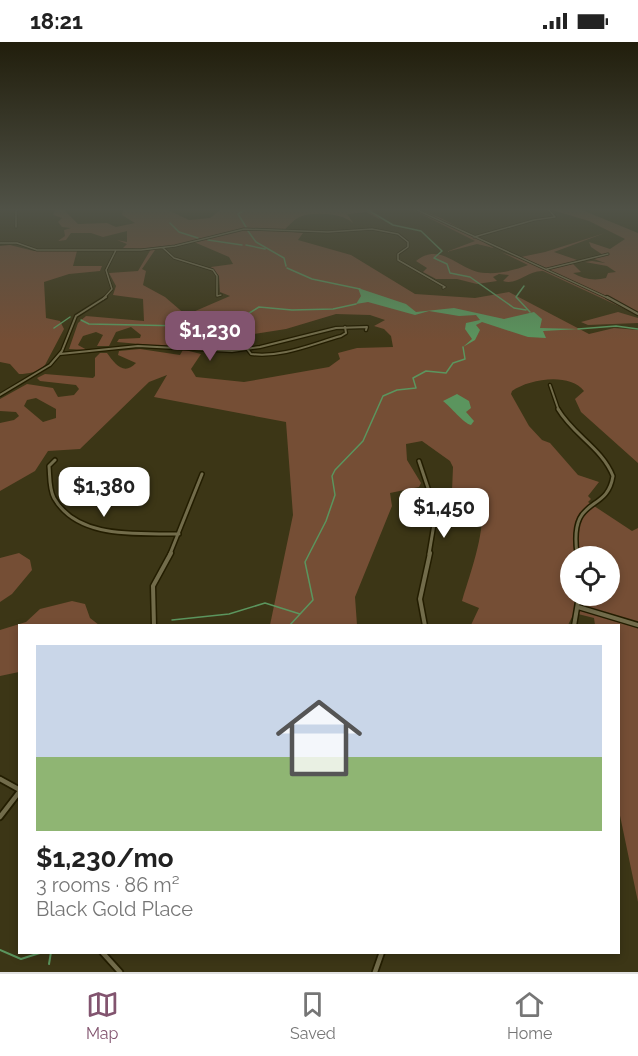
<!DOCTYPE html>
<meta charset="utf-8">
<style>
body{margin:0;font-family:Raleway,sans-serif;background:#f2f2f2;color:#222;height:100vh;display:flex;flex-direction:column;font-size:22px;white-space:nowrap}
*{box-sizing:border-box;margin:0}
p{font-size:20px;color:#767676}
.icon{flex:none;width:33px;height:33px;fill:none;stroke:currentColor;stroke-width:2;stroke-linecap:round;stroke-linejoin:round}
.map{position:relative;flex:1;overflow:hidden}
.details{position:absolute;left:18px;top:582px;width:602px;height:330px;display:flex;flex-direction:column;background:#fff;border-radius:0px;box-shadow:0 3px 9px #0003}
.details>*{flex:none}
.tools{position:absolute;left:560px;top:504px;display:grid;gap:12px}
.tools a{display:grid;place-items:center;width:60px;height:60px;border-radius:50%;background:#fff;box-shadow:0 3px 9px #0003;font-size:30px}
.price{position:absolute;translate:-50% -51px;padding:0 14px;border-radius:12px;background:#fff;color:#222;font-size:20px;line-height:39px;filter:drop-shadow(0 2px 3px #0008)}
.price::after{content:'';position:absolute;left:50%;top:36px;width:18px;height:14px;margin-left:-9px;background:inherit;clip-path:polygon(0 0,100% 0,50% 100%)}
.price.active{background:#82546f;color:#fff}
ul{padding:0;list-style:none}
li{display:grid;align-content:center;gap:12px;height:318px;padding:0 18px}
li+li{border-top:2px solid #e0e0e0}
li span{display:grid;place-items:center;height:186px;border-radius:0px;color:#555}
li>.icon{margin-inline-start:auto}
span .icon{width:108px;height:108px;fill:#fffc;stroke-width:1}
li b{font-size:26px}
.status{display:flex;justify-content:space-between;align-items:center;height:42px;padding:0 30px;background:#fff;direction:ltr}
.status svg{height:16px;fill:currentColor}
.tab-bar{display:flex;justify-content:space-around;align-items:center;height:84px;border-top:2px solid #e0e0e0;background:#fff;font-size:16px;color:#767676}
.tab-bar a{display:grid;justify-items:center;gap:3px}
.tab-bar .active{color:#82546f}
.map>svg:first-child{display:block}
</style>
<div class="status"><b>18:21</b><svg viewBox="0 0 49 12"><path d="M0 12V9h3v3zM5 12V6h3v6zM10 12V3h3v9zM15 12V0h3v12zM26 1h20v11H26zM47 4h2v5h-2z"/></svg></div>
<div class="map">
<svg width="638" height="930" viewBox="0 0 638 930">
<rect width="100%" height="100%" fill="#3c3616"/>
<path fill="#754e35" fill-rule="evenodd" d="M55 168H64L78 182 107 181 116 185 135 181 122 173 123 168H168L189 178 210 176 220 168H377L371 169 381 178 366 170 347 172 353 181C342 171 311 169 298 176 293 178 288 185 283 189L303 191 298 198 351 213 415 252 475 256 509 250 589 292 614 286 638 288V421L581 370 575 357 584 349C569 330 529 337 512 349L511 352 529 384 542 398 550 401 578 433 599 440 588 454 591 457 588 460 632 489 638 486V860L618 764V584L595 583 594 576 574 571 568 583H471L479 566 462 559C470 531 490 480 479 452L464 455 452 449 453 425 450 419 422 399 406 402 407 418 421 441 419 445 390 451 392 464 355 555 357 583H270L293 473 286 380 154 355 167 333 149 340 80 407 48 409 35 429 0 449V381L14 378 19 374 16 370 0 369V357L27 342 53 346 58 355 74 353 79 347 76 343 40 339 37 336 45 332 93 336 95 334V316L100 311H107C115 322 124 334 136 321L118 313 119 309 140 307 180 313 184 306 117 300 119 297 140 296 141 293 131 285 116 290 109 304H97L103 293 96 290 83 294 78 303 87 308 69 307 78 281 86 274 144 279 143 257 113 253 116 244 109 231 138 229 151 207 123 206 127 202 117 198 127 200V189L103 195 91 191H71L66 198 58 199 65 194 64 188 71 186 62 185 58 180 62 176 53 173ZM194 200 229 215 233 222 211 225 219 234 220 250 230 254 186 273 165 255 143 243 146 229 142 227 155 208ZM336 272 370 273 385 278 374 284 384 287 391 294 393 305 357 306 338 311 340 317 329 325 244 340 196 335 191 327 201 312 189 309 195 301 286 287ZM36 356 56 367V376L43 380 24 364 27 358ZM570 514H609V554H570Z
M413 168C434 168 474 195 494 206L477 202 446 210 475 199Z
M552 168H582L638 191V273L543 229C528 228 517 244 503 239L509 233 499 232 493 235 497 239 477 242 457 237H436L423 230 427 226 416 219C442 198 460 231 486 231 500 232 515 228 528 223L501 210 549 227 521 215 545 210 605 191 554 210 580 219 573 222 581 230 573 231C583 237 594 239 606 236L608 231 616 230 607 224 585 220 592 219 605 221 594 217 603 213 591 205 589 200 610 207 625 197 589 179Z
M10 203 34 209H77L73 224H102L100 229 69 232 44 240 46 276 60 279 64 287 45 323C38 330 29 332 19 332L10 322 0 320V204Z
M618 270 638 276V281L588 283 581 280Z
M19 511 30 518 32 528 12 552 0 560V516Z
M72 559 85 562 90 576 99 583 20 584 19 630 0 634V588L26 580 40 567Z"/>
<path fill="#5b955e" d="M358 246 406 262 416 270 454 266 504 277 534 270 542 277 540 286 579 287 543 289 546 296 528 295 482 280 476 283 480 288 475 298 463 305 472 297 465 287 466 281 480 278 476 273 459 274 429 269 415 273 368 260 356 262 361 254Z
M457 352 469 359 471 366 466 370 474 379 471 383C463 381 451 365 443 359Z"/>
<g fill="none" stroke-linecap="round" stroke-linejoin="round">
<path stroke="#5b955e" stroke-width="1.5" d="M368 168 393 183 421 189 442 209 434 216 447 222 450 231 470 235 514 266 526 268
M243 169 238 172 246 185
M170 181 179 190 198 196
M248 189 256 200 284 216 286 224
M208 198 242 203
M246 203 265 207
M287 226 312 237 360 247
M524 244 516 255 530 270
M81 278 89 282 185 284 209 291 224 287 259 265 292 268 333 267 356 262
M54 286 70 275
M578 287 616 284 638 287
M172 578 229 572 265 561 300 572
M289 584 313 558 305 520 326 479 335 453 332 434 335 428 363 399 383 354 397 348 416 346 413 336 426 329 446 331 453 321 465 317 463 305"/>
<path stroke="#5b955e" stroke-width="2" d="M0 908 21 917 43 910
M49 922 51 910"/>
<defs>
<path id="street-far4" d="M16 168V185
M417 168 610 257
M474 195 534 178 555 175 549 168
M0 201H17L37 208H141L175 204 244 187 328 190 372 187 398 192 408 200V205L398 212V218L445 245 443 246
M163 206 174 216 213 228 217 234V254L221 253
M547 227 608 212
M103 257 112 247 106 228 116 208"/>
<path id="street-far3" d="M607 255 638 272
M248 308 251 312C282 316 312 302 341 294L346 291 345 285
M60 312 138 304 232 309 260 305 336 286 367 285 366 288
M550 343 559 369
M0 353 50 323 62 309 76 274 106 255"/>
<path id="street-far2" d="M558 367C573 393 602 406 613 434 607 473 569 451 577 512
M55 418 49 424C50 434 49 447 54 456 78 498 139 491 179 492
M419 419 436 470 429 512
M170 512 202 432"/>
<path id="street-far1" d="M577 511V514
M578 565 638 583
M154 584 153 544 171 511
M425 584 420 557 430 511
M574 584 579 554"/>
<path id="street" d="M0 737 20 748
M0 775 20 749
M102 910 120 930
M375 930 382 910"/>
</defs>
<use href="#street-far4" stroke="#231d00" stroke-width="3"/>
<use href="#street-far3" stroke="#231d00" stroke-width="4.5"/>
<use href="#street-far2" stroke="#231d00" stroke-width="6"/>
<use href="#street-far1" stroke="#231d00" stroke-width="7"/>
<use href="#street" stroke="#231d00" stroke-width="8"/>
<use href="#street-far4" stroke="#726c4b" stroke-width="1.5"/>
<use href="#street-far3" stroke="#726c4b" stroke-width="2"/>
<use href="#street-far2" stroke="#726c4b" stroke-width="3"/>
<use href="#street-far1" stroke="#726c4b" stroke-width="4"/>
<use href="#street" stroke="#726c4b" stroke-width="4.5"/>
</g>
<linearGradient id="sky" x2="0" y2="1"><stop stop-color="#211e0c"/><stop offset="0.56" stop-color="#505247"/><stop offset="1" stop-color="#505247" stop-opacity="0"/></linearGradient>
<rect width="638" height="299" fill="url(#sky)"/>
</svg>
<div class="tools">
<a><svg class="icon" aria-label="locate" viewBox="0 0 24 24"><circle cx="12" cy="12" r="6"/><path d="M12 2v4M12 18v4M2 12h4M18 12h4"/></svg></a>
</div>
<b class="price active" style="left:210px;top:320px">$1,230</b>
<b class="price" style="left:104px;top:476px">$1,380</b>
<b class="price" style="left:444px;top:497px">$1,450</b>
<section class="details">
<ul>
<li><span style="background:linear-gradient(#c9d6e8 60%,#8fb573 0)"><svg class="icon" aria-label="home" viewBox="0 0 24 24"><path d="M3 11l9-7 9 7M6 9v11h12V9"/></svg></span><div><b>$1,230/mo</b><p>3 rooms · 86 m²</p><p>Black Gold Place</p></div></li>
</ul>
</section>
</div>
<nav class="tab-bar">
<a class="active"><svg class="icon" aria-label="map" viewBox="0 0 24 24"><path d="M3 6l6-2 6 2 6-2v14l-6 2-6-2-6 2zM9 4v14M15 6v14"/></svg>Map</a>
<a><svg class="icon" aria-label="saved" viewBox="0 0 24 24"><path d="M7 4h10v16l-5-4-5 4z"/></svg>Saved</a>
<a><svg class="icon" aria-label="home" viewBox="0 0 24 24"><path d="M3 11l9-7 9 7M6 9v11h12V9"/></svg>Home</a>
</nav>
